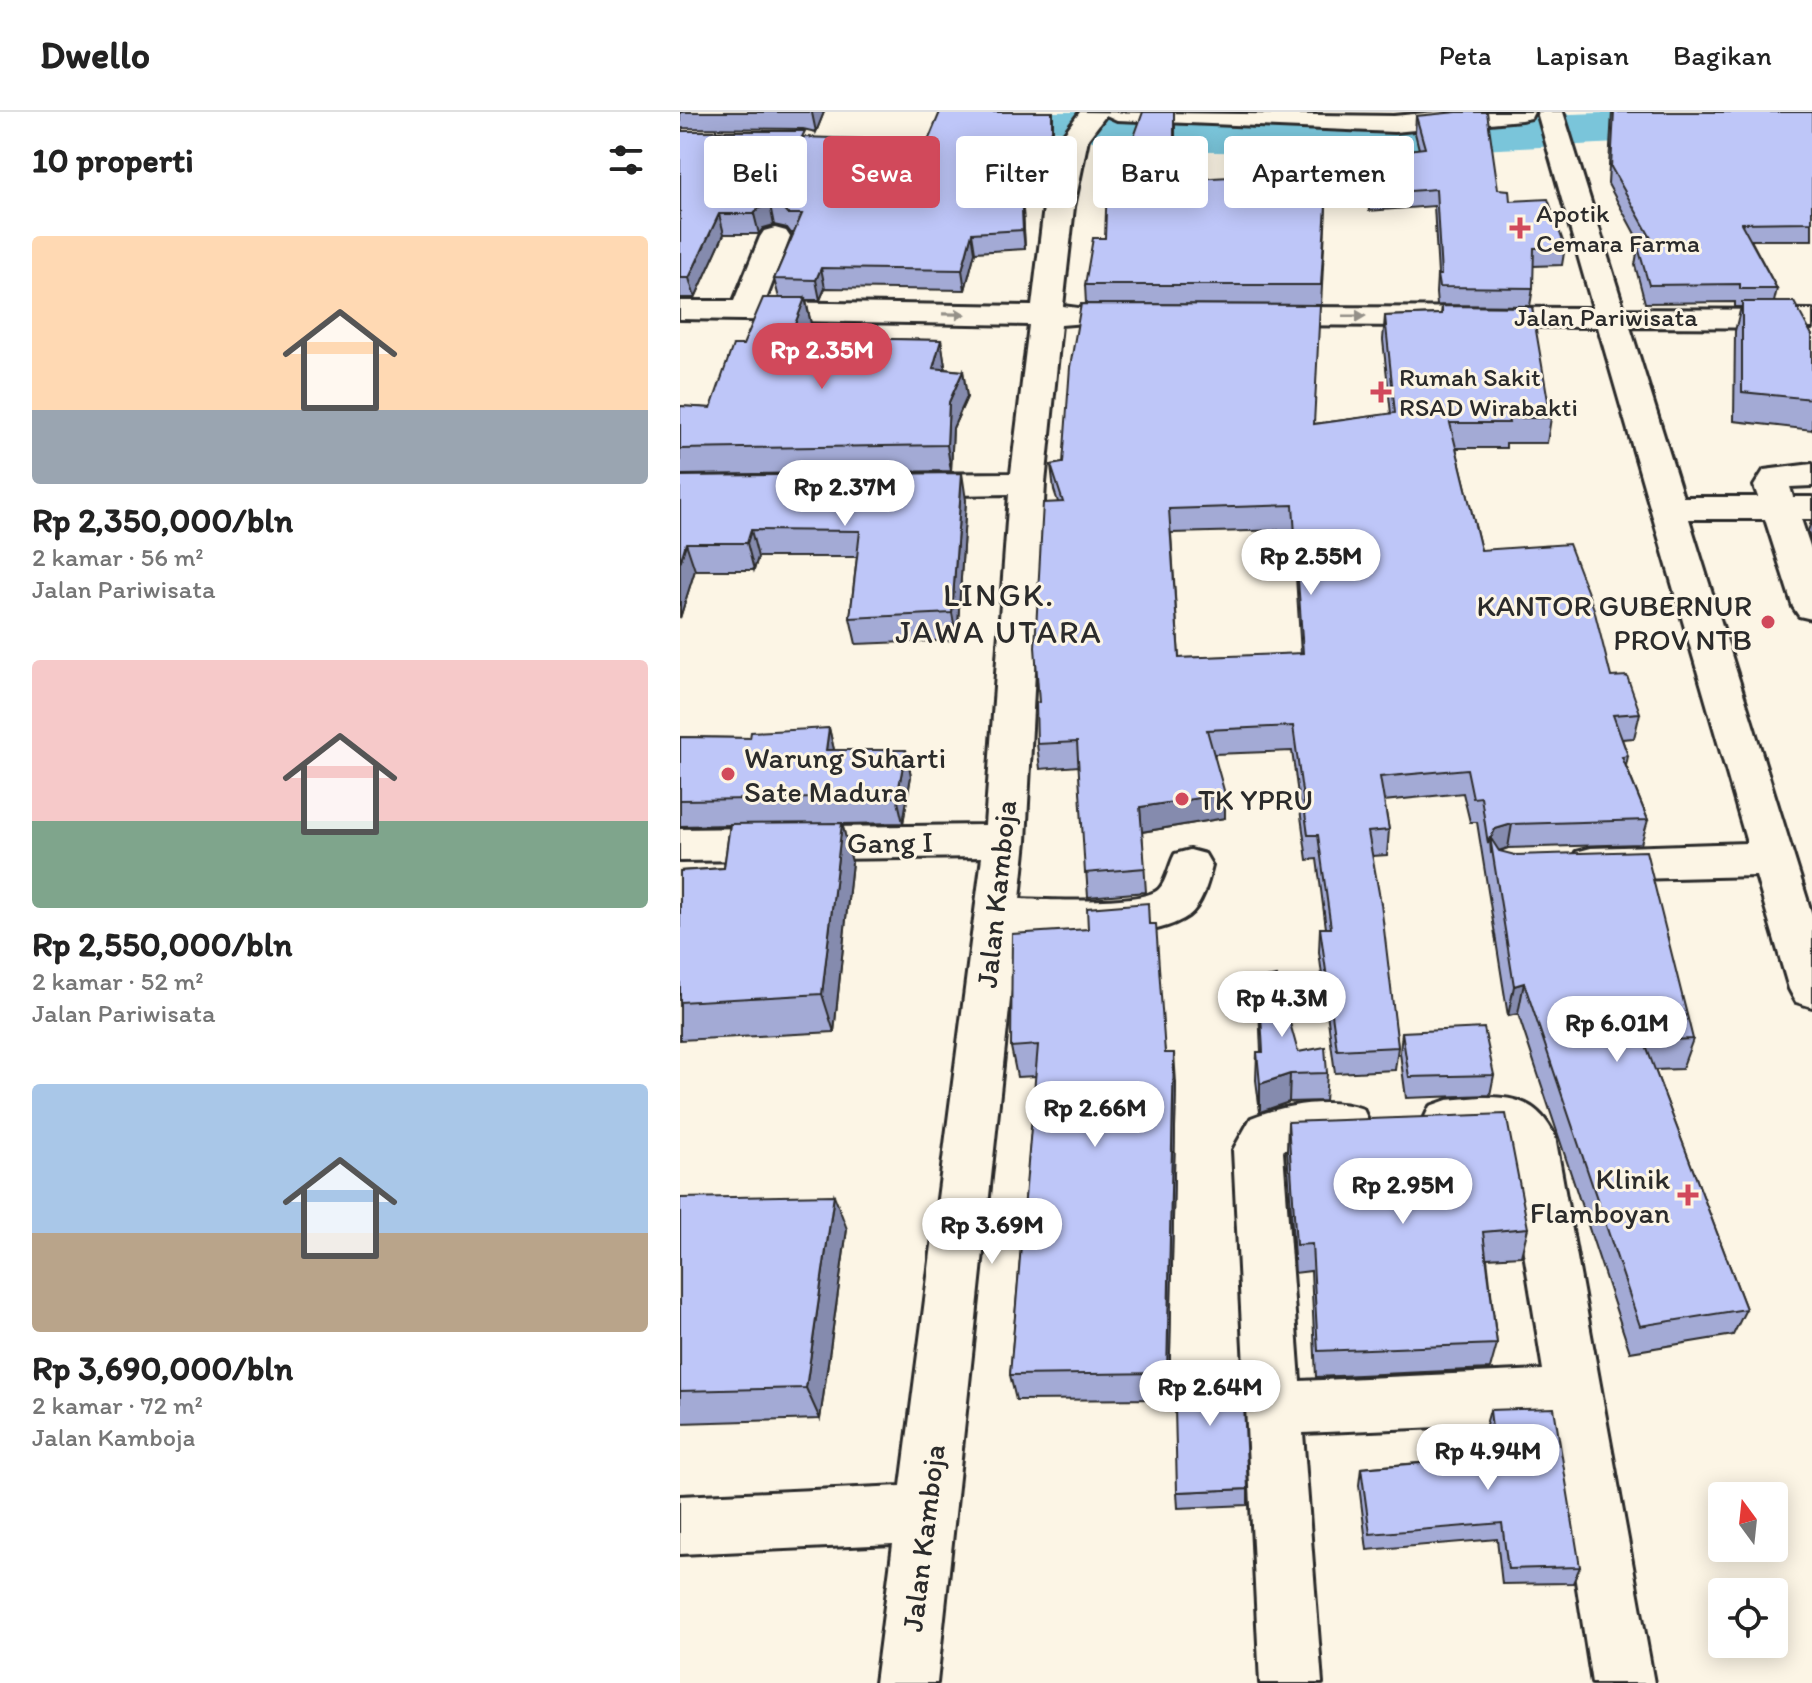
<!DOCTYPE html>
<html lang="id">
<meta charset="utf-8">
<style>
body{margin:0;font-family:Itim,sans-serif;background:#f2f2f2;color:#222;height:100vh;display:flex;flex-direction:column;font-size:30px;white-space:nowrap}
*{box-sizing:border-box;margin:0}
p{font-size:26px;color:#767676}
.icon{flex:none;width:44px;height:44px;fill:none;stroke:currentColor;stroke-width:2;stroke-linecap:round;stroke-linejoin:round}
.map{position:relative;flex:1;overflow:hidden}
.side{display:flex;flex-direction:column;background:#fff;width:680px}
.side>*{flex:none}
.banner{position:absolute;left:24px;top:24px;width:760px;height:72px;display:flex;gap:16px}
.needle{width:52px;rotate:345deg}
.tools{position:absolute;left:1028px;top:1370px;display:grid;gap:16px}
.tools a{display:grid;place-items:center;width:80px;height:80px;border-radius:8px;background:#fff;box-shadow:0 4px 20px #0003;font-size:40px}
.price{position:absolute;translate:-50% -68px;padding:0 18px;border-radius:28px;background:#fff;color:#222;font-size:26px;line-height:52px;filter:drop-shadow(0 2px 4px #0008)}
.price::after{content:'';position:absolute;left:50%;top:48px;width:24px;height:18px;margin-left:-12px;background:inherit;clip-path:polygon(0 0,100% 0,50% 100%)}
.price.selected{background:#d1495b;color:#fff}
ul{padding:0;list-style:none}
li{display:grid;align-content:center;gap:16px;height:424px;padding:0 32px}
li span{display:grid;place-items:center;height:248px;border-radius:8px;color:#555}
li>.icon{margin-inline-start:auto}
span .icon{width:144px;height:144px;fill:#fffc;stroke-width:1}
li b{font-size:34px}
h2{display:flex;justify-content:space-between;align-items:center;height:96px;padding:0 32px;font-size:34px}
.tag{padding:0 28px;border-radius:8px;background:#fff;box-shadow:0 4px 20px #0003;font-size:28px;line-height:72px}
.tag.selected{background:#d1495b;color:#fff}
header{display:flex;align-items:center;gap:48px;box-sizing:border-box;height:112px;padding:0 40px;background:#fff;border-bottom:2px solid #e0e0e0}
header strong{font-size:38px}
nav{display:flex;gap:44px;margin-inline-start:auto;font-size:28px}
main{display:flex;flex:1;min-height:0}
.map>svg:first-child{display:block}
</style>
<header>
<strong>Dwello</strong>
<nav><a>Peta</a><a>Lapisan</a><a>Bagikan</a></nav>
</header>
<main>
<section class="side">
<h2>10 properti<svg class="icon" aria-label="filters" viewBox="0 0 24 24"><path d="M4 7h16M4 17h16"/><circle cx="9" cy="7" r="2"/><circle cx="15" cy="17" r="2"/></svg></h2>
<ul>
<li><span style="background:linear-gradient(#ffd9b3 70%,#9aa5b1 0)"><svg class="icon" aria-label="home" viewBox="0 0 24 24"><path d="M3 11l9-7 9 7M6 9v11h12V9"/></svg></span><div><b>Rp 2,350,000/bln</b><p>2 kamar · 56 m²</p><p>Jalan Pariwisata</p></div></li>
<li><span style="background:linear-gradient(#f6c9c9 65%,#7fa58c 0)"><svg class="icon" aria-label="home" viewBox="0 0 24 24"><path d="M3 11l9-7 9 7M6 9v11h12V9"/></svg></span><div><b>Rp 2,550,000/bln</b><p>2 kamar · 52 m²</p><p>Jalan Pariwisata</p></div></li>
<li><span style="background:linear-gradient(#a9c7e8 60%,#b9a48a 0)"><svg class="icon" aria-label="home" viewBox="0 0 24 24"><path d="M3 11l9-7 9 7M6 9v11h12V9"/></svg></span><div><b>Rp 3,690,000/bln</b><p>2 kamar · 72 m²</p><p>Jalan Kamboja</p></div></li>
</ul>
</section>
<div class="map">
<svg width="1132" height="1571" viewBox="0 0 1132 1571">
<rect width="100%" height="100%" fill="#fcf5e5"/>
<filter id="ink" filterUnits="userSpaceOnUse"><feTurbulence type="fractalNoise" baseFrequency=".0125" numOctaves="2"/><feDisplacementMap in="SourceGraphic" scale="16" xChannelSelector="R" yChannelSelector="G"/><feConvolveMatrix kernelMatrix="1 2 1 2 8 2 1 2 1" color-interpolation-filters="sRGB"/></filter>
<g filter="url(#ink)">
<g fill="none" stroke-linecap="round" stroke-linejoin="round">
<path fill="#7ac5da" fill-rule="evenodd" d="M257 0H433L449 5 718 8 949 0 958 2 966 14 958 26 938 31 718 42 445 39 380 19 285 17 265 12Z"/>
<defs>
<path id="minor" d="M400 0 714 4 755 0H854L851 6 841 8 714 20 437 8 426 3 408 27 394 95 383 194 405 197 410 204 405 211 381 213 365 371 346 729 340 787C365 788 464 793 479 777 487 769 489 753 495 742L510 738 525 742 532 754C528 770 522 794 508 804 469 831 383 823 337 822L257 1571H195L213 1432 0 1442V1384L221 1374 302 745 0 749V717L305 713 329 382 222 384 210 381 204 373 210 365 222 362 331 361 349 213 0 207V189H54L80 125 84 119 95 116 106 119 110 125 85 190 352 194 364 95 380 27Z
M857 0H883L944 197 1132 198V216L950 215 1003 385H1078L1074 374 1084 358 1132 352V374L1110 375 1113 385H1132V407H1121L1132 440V507L1119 504 1113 495 1085 407H1009L1132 803V895L1116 890 1109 877 1076 764 911 768 896 764 889 752 896 740 911 736 1067 731 918 215 578 213 567 211 562 204 567 197 578 195 913 196Z
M801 985C837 984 859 991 875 1024L974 1571H912L871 1310 623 1321 642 1571H580L553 1038 571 1006C604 993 649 985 683 997L690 1012 683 1027 666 1033 604 1037 603 1040 620 1269 863 1258 826 1030 813 1026 767 1030 750 1024 743 1009 750 994 767 988Z"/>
</defs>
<use href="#minor" stroke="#2b2b2b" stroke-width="6"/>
<use href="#minor" fill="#fcf5e5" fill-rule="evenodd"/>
</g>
<path fill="#a3aad5" stroke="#2b2b2b" stroke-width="2" fill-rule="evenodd" d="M0 0H144L136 20 123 17 0 16Z
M932 0H1132V128H1071L1097 177 1094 190 1132 223V318L1054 309 1055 219 1061 195H1055V190L965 191 955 153 958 135H962L928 72Z
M736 4 830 89 885 135 882 153 853 154V176L850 194 757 193 756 181 757 163H758L754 94 689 99 685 60 686 43 739 37 735 21Z
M495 14V68L553 78 647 77 641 193 406 192 405 173 425 126 437 72Z
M0 19 373 38 367 60 341 59 345 137 295 140 285 178 145 176 140 188H126L131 212 126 226 261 228 265 254 264 257 283 259 287 285 273 316 271 359 0 363V294L31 296 63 233 99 186 94 167 114 121H111L107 116 94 113 83 116 79 122H44L15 186H0Z
M762 194 871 306 867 331H826V336H776L801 438 931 565 960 601 954 626 942 627 948 644 946 654 968 708 961 732 828 736 820 739 1013 927 1002 957 975 958 1066 1197 1053 1223 950 1240 838 902 828 904 797 710H790L783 681 704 689 709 718 707 743 692 744 718 935 715 958 655 961 639 840 640 816H646L637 747 627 748 612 639 534 642 545 706 462 720 466 780 408 785 399 654 360 657 357 632 359 590 378 390 374 378 371 353 634 312 711 302 703 228 705 204 761 202ZM613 418 621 542 499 546 491 421Z
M0 364 286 388 277 528 176 532 170 506 177 445H78L74 458H15L0 506Z
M1132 407V431L1128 419Z
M149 616 154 638H226L231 664 223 711 162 712 172 750 154 920 0 928V759L44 756 50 713 0 714V625L70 626Z
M469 812 485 941 496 971 489 1287 336 1288 330 1263 356 964 337 965 331 935Z
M579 867 618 940 647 961 645 989 609 990 580 1000 576 968 577 940H581L579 895Z
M722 920 814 963 810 983 726 986 720 941Z
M608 1010 848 1116 841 1144 807 1146 817 1232 810 1257 636 1265 631 1159 615 1161 607 1039Z
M0 1086 167 1117 140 1307 0 1311Z
M810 1298 900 1455 893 1471 822 1472 817 1427 687 1438 679 1373 681 1356 808 1345 805 1316Z
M568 1377V1393L498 1396 497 1380Z"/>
<path fill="#858bae" stroke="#2b2b2b" stroke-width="2" d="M132 0H144L136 20 132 1Z
M372 0H373V38L367 60 365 40Z
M339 39 341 59 345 137 343 118Z
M90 93 94 113 83 116 79 122 74 102 79 96Z
M39 102 44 122 15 186 9 166Z
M292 121 295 140 285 178 282 158Z
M141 156 145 176 140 188 136 168Z
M125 186 131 212 116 251 110 225Z
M261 228 265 254 257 282 253 256Z
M283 259 287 285 273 316 271 359 267 333 269 290Z
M282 361 286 388 277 528 272 501Z
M71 418 78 445 74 458 67 431Z
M6 431 15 458 0 506V451Z
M149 616 155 642 146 638Z
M226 638 231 664 223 711 217 685Z
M545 682V706L461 720 460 695Z
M162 711 172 750 154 920 142 882Z
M832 712 828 736 811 741 810 728 815 717Z
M844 871 838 902 828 904 834 874Z
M494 941 496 971 489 1287 487 1261Z
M610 962 609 990 580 1000V972Z
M154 1083 167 1117 140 1307 126 1276Z"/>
<path fill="#bec6f8" stroke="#2b2b2b" stroke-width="2" fill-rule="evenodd" d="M260 0H372V18L365 40 339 39 343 118 292 121 282 158 141 156 136 168 94 167 122 102H107L102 96 90 93 79 96 74 102H39L9 166H0V19H125L122 25 248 29Z
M463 0H494V68L550 65 553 78 647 77 641 173H405L413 126H425L427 72H437Z
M777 0H807L818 77 829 78 830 89 868 87 885 135 854 136 853 176 759 175 757 163H761L756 77 690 82 686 43 745 36 736 4Z
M934 0H1132V110L1061 111 1097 177H1060V172L969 173 958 135H976L931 55Z
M83 186H125L110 225 261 228 253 256 283 259 269 290 267 333 0 337V294L31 296 53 233H63Z
M1062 190H1114L1132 223V287L1062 280Z
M401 192 640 193 634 312 715 301 705 204 762 202V194L852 195 871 306H828L829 311H770L801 438 889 432 914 497 931 565 947 564 960 601 933 603 948 644 942 645 968 708 832 712 815 717 810 728V725L808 732 801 685 793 686 787 657 700 665 709 718 688 720 701 792 718 935 657 938 640 816H651L638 723H628L613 614 527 618 545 682 460 695 465 756 405 761 397 630 357 632 356 591 359 590 355 535 363 391 383 390 371 353 383 351 390 255ZM613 393 623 541 499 546 489 397Z
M282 361 272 501 170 506 180 419 71 418 67 431H6L0 451V364Z
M149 616 146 638H226L217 685 0 688V625L70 626 71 620Z
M162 711 142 882 0 890V759L44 756 50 712Z
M810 725 819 739 835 743 966 739 1013 927 964 929 1066 1197 960 1214 844 871 834 874Z
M468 791 469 812H476L485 941H494L487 1261 330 1263 358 933 331 935 332 822 408 817 407 796Z
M597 864 618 940 645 935 647 961 610 962 580 972 577 940H583L579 867Z
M804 916 814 963 729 965 722 920Z
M826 1002 848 1116 803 1120 817 1232 638 1239 632 1132 616 1133 608 1010Z
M154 1083 126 1276 0 1279V1086Z
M562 1250 568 1377 497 1380 494 1254Z
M874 1296 900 1455 828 1457 822 1411 690 1422 681 1356 815 1345 810 1298Z"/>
<defs><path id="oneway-solid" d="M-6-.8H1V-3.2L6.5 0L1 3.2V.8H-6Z" transform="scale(2)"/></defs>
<g fill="#949088">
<use href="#oneway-solid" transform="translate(274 202) rotate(1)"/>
<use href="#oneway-solid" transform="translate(674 204)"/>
</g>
</g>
<g fill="#d1495b" stroke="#fcf5e5" stroke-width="3">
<path d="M836 104h8v8h8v8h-8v8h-8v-8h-8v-8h8z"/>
<path d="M697 268h8v8h8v8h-8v8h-8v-8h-8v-8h8z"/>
<circle cx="1088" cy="510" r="8"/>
<circle cx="48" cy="662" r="8"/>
<circle cx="502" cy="687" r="8"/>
<path d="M1004 1071h8v8h8v8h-8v8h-8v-8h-8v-8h8z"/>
</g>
<g text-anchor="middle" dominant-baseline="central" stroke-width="6" stroke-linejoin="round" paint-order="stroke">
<g font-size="26" fill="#2b2b2b" stroke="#fcf5e5" text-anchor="start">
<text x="856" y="101">Apotik<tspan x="856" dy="30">Cemara Farma</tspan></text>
<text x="719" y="265">Rumah Sakit<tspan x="719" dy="30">RSAD Wirabakti</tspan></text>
</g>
<g font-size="26" fill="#2b2b2b" stroke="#fcf5e5">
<text x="926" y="205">Jalan Pariwisata</text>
</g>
<g font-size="30" fill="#2b2b2b" stroke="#fcf5e5" text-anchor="end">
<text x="1072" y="493">KANTOR GUBERNUR<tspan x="1072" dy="34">PROV NTB</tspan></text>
<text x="64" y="645" text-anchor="start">Warung Suharti<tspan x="64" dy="34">Sate Madura</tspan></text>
<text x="518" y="687" text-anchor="start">TK YPRU</text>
<text x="990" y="1066">Klinik<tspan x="990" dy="34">Flamboyan</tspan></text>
</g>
<g font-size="30" fill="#2b2b2b" stroke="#fcf5e5">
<text transform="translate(210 730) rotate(-1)">Gang I</text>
<text transform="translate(316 782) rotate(-84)">Jalan Kamboja</text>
<text transform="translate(243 1426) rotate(-83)">Jalan Kamboja</text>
</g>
<g font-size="32" letter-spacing="2" fill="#2b2b2b" stroke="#fcf5e5">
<text x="319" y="483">LINGK.<tspan x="319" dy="37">JAWA UTARA</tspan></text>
</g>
</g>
</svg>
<div class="tools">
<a><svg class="needle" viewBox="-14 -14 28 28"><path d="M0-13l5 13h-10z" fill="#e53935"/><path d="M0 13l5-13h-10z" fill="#767676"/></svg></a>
<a><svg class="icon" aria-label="locate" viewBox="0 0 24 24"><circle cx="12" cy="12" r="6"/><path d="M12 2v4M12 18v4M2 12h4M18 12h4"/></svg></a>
</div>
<b class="price selected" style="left:142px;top:279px">Rp 2.35M</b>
<b class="price" style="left:165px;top:416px">Rp 2.37M</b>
<b class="price" style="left:631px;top:485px">Rp 2.55M</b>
<b class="price" style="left:602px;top:927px">Rp 4.3M</b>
<b class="price" style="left:937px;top:952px">Rp 6.01M</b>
<b class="price" style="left:415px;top:1037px">Rp 2.66M</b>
<b class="price" style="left:723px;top:1114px">Rp 2.95M</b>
<b class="price" style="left:312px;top:1154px">Rp 3.69M</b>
<b class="price" style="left:530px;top:1316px">Rp 2.64M</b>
<b class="price" style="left:808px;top:1380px">Rp 4.94M</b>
<div class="banner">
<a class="tag">Beli</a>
<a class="tag selected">Sewa</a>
<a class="tag">Filter</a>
<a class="tag">Baru</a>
<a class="tag">Apartemen</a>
</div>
</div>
</main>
